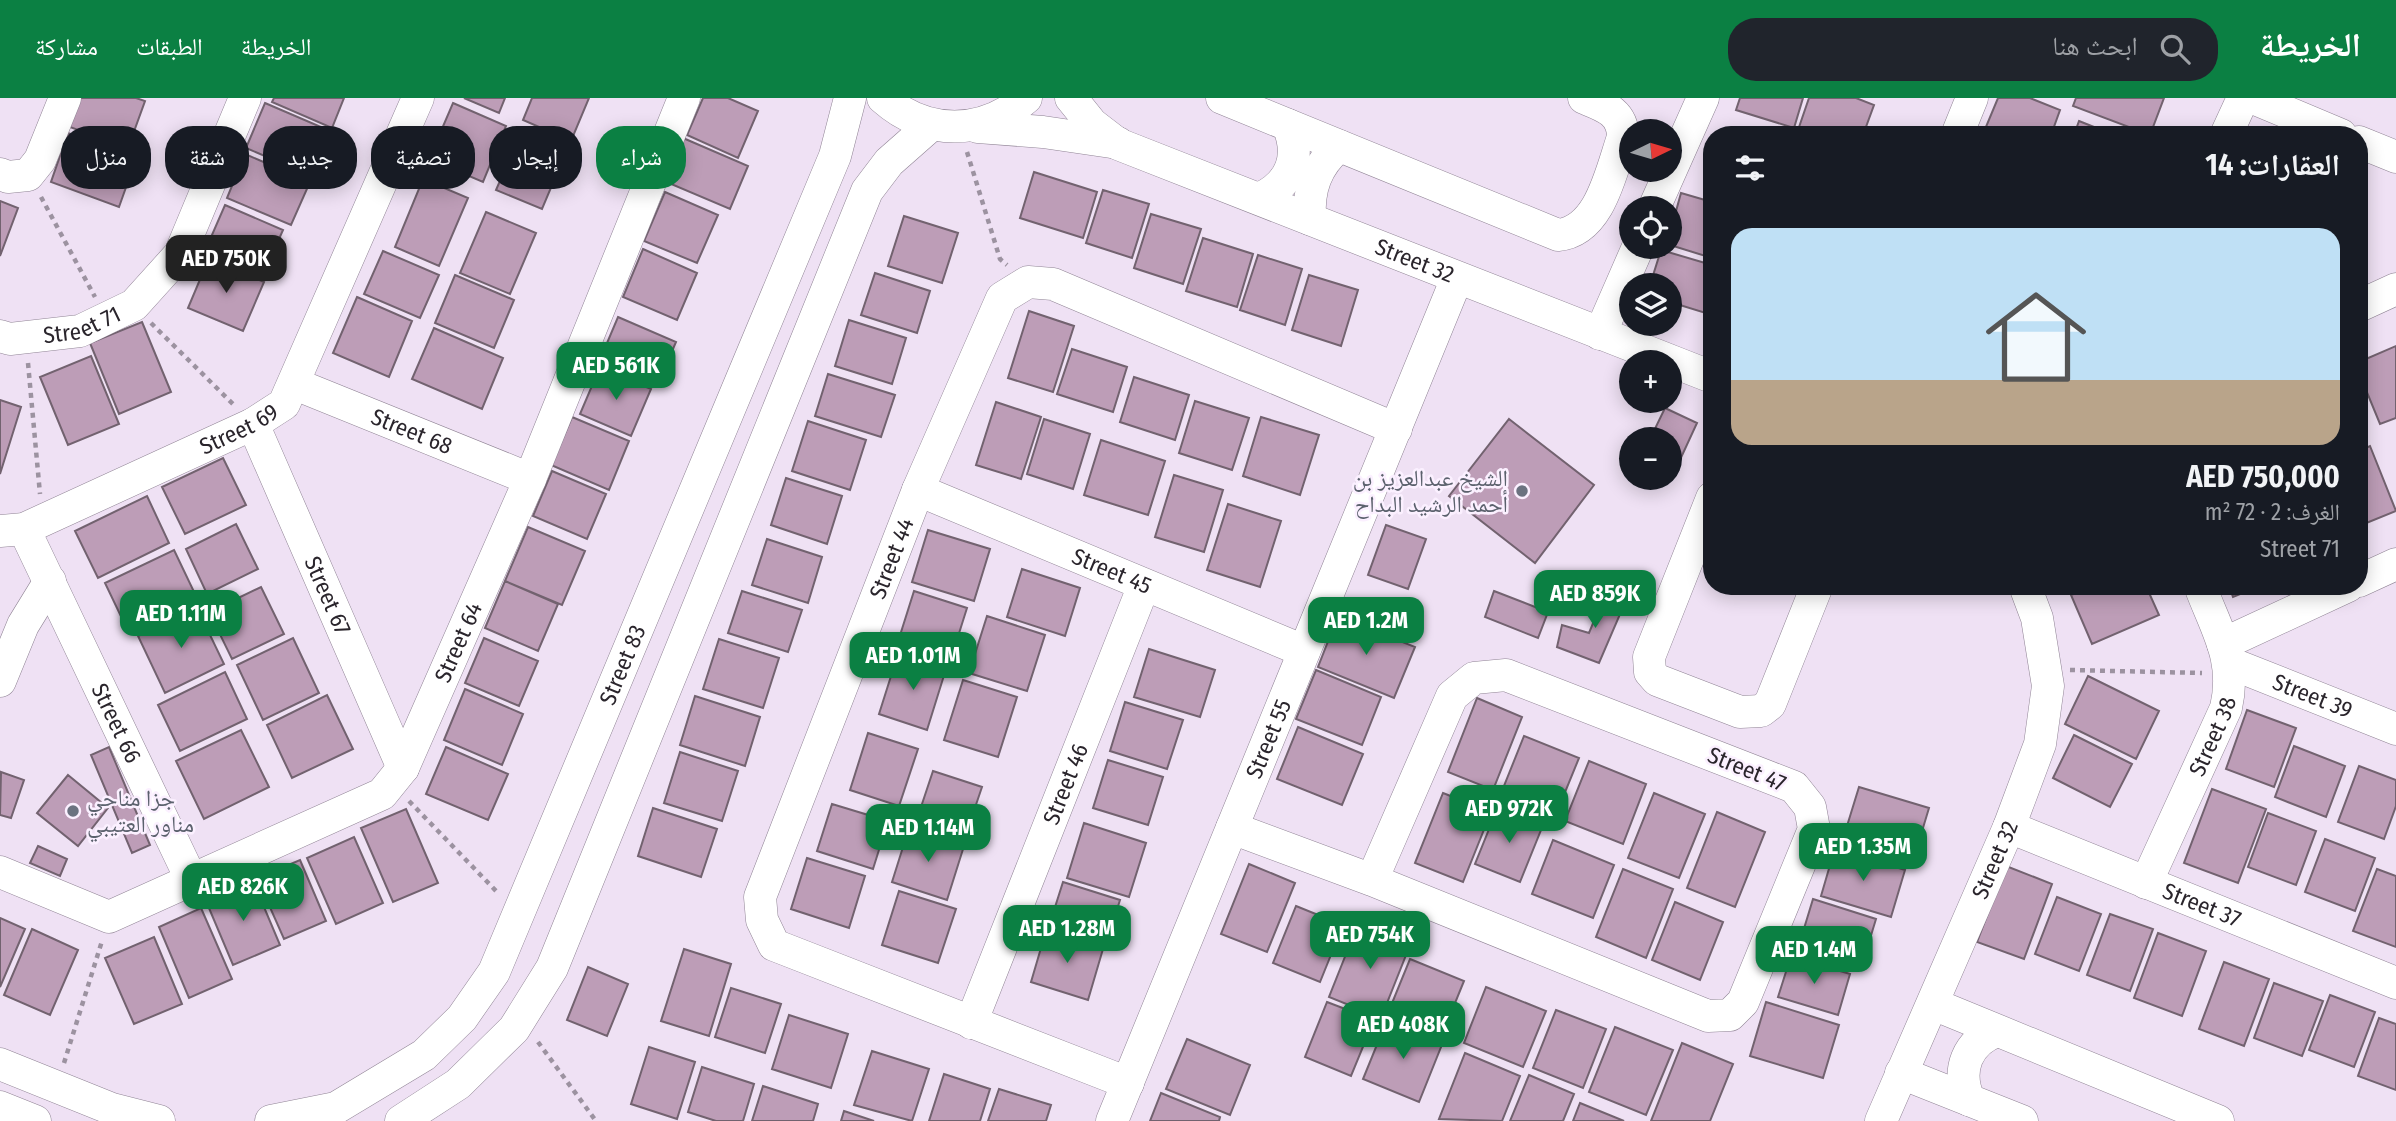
<!DOCTYPE html>
<html lang="ar">
<meta charset="utf-8">
<style>
body{margin:0;font-family:"Fira Sans Condensed","Noto Naskh Arabic",sans-serif;background:#20242c;color:#f1f3f6;direction:rtl;height:100vh;display:flex;flex-direction:column;font-size:26px;white-space:nowrap}
*{box-sizing:border-box;margin:0}
p{font-size:23px;color:#9ea1a6}
.icon{flex:none;width:38px;height:38px;fill:none;stroke:currentColor;stroke-width:2;stroke-linecap:round;stroke-linejoin:round}
.map{position:relative;flex:1;overflow:hidden;direction:ltr}
.drawer{position:absolute;left:1703px;top:28px;width:665px;height:469px;display:flex;flex-direction:column;background:#171b24;border-radius:28px;box-shadow:0 4px 18px #0003;direction:rtl}
.drawer>*{flex:none}
.guide{position:absolute;left:21px;top:28px;width:665px;height:63px;direction:rtl;display:flex;gap:14px}
.needle{width:46px;rotate:85deg}
.fabs{position:absolute;left:1619px;top:21px;display:grid;gap:14px}
.fabs a{display:grid;place-items:center;width:63px;height:63px;border-radius:50%;background:#171b24;box-shadow:0 4px 18px #0003;font-size:35px}
.price{position:absolute;translate:-50% -60px;padding:0 16px;border-radius:14px;background:#0b8043;color:#fff;font-size:23px;line-height:46px;filter:drop-shadow(0 2px 4px #0008)}
.price::after{content:'';position:absolute;left:50%;top:42px;width:21px;height:16px;margin-left:-10px;background:inherit;clip-path:polygon(0 0,100% 0,50% 100%)}
.price.on{background:#222;color:#fff}
ul{padding:0;list-style:none}
li{display:grid;align-content:center;gap:14px;height:371px;padding:0 28px}
li+li{border-top:2px solid #363941}
li span{display:grid;place-items:center;height:217px;border-radius:21px;color:#555}
li>.icon{margin-inline-start:auto}
span .icon{width:126px;height:126px;fill:#fffc;stroke-width:1}
li b{font-size:30px}
h2{display:flex;justify-content:space-between;align-items:center;height:84px;padding:0 28px;font-size:30px}
.tag{padding:0 24px;border-radius:28px;background:#171b24;box-shadow:0 4px 18px #0003;font-size:24px;line-height:63px}
.tag.on{background:#0b8043;color:#fff}
header{display:flex;align-items:center;gap:42px;box-sizing:border-box;height:98px;padding:0 35px;background:#0b8043;color:#fff}
header strong{font-size:33px}
nav{display:flex;gap:38px;margin-inline-start:auto;font-size:24px}
.search{width:490px;height:63px;background:#20242c;display:flex;align-items:center;gap:18px;box-sizing:border-box;padding:0 24px;border-radius:28px;color:#9ea1a6;font-size:26px}
.map>svg:first-child{display:block}
</style>
<header>
<strong>الخريطة</strong>
<div class="search"><svg class="icon" aria-label="search" viewBox="0 0 24 24"><circle cx="10" cy="10" r="6"/><path d="M15 15l6 6"/></svg>ابحث هنا</div>
<nav><a>الخريطة</a><a>الطبقات</a><a>مشاركة</a></nav>
</header>
<div class="map">
<svg width="2396" height="1023" viewBox="0 0 2396 1023">
<rect width="100%" height="100%" fill="#efe1f4"/>
<path fill="#bd9db7" stroke="#72626f" stroke-width="2" d="M78 0H136L145 3 128 50 67 28Z
M274 0H344L332 30 272 4Z
M464 0H505L499 15Z
M532 0H589L571 43 523 22Z
M703 0H728L758 13 738 60 687 37Z
M1740 0H1803L1794 30 1736 12Z
M1809 0H1856L1874 7 1863 37 1797 35Z
M1998 0H2030L2060 12 2051 37 1983 36Z
M2076 0H2164L2150 37 2073 8Z
M265 5 321 29 302 74 246 50Z
M453 5 506 28 483 84 429 61Z
M2079 23 2114 37H2074Z
M68 35 136 61 119 109 51 84Z
M521 35 566 54 542 111 496 92Z
M683 40 748 68 730 111 664 83Z
M245 56 310 84 291 127 227 100Z
M1034 74 1097 94 1083 140 1020 120Z
M423 81 468 100 439 168 395 149Z
M1103 92 1149 106 1132 160 1086 145Z
M665 94 718 117 697 165 644 143Z
M1681 95 1712 104V160L1670 147V135Z
M0 103 18 110 0 158Z
M225 107 283 132 263 177 205 153Z
M486 114 536 135 510 196 460 175Z
M1151 116 1201 131 1183 186 1134 170Z
M904 118 958 135 942 185 888 168Z
M1203 140 1253 156 1237 209 1186 193Z
M643 151 697 175 677 222 623 199Z
M1661 152 1712 167V217L1670 204V187H1650Z
M383 153 439 177 420 220 364 196Z
M1258 157 1302 171 1285 227 1240 212Z
M209 160 264 184 243 233 188 210Z
M875 175 930 193 917 235 861 217Z
M455 177 514 202 494 250 435 225Z
M1309 177 1358 192 1341 248 1292 232Z
M357 199 412 223 389 279 333 255Z
M1029 213 1074 228 1053 294 1008 280Z
M618 219 676 244 657 288 599 264Z
M849 222 906 240 892 286 835 268Z
M142 224 171 294 119 316 90 245Z
M434 230 503 260 482 311 412 281Z
M2396 248V320L2380 326 2359 275V264Z
M1072 251 1127 269 1113 314 1057 296Z
M91 258 119 326 68 347 40 279Z
M600 269 651 291 631 338 580 316Z
M828 276 895 297 881 339 815 318Z
M1134 279 1189 297 1175 342 1120 324Z
M0 302 21 309 0 376Z
M1195 303 1249 320 1232 372 1179 355Z
M996 304 1041 319 1021 381 976 367Z
M1665 310 1697 325 1673 377 1670 376V341H1650Z
M572 319 629 343 609 392 551 367Z
M1261 319 1319 337 1300 397 1243 378Z
M1044 321 1090 336 1073 391 1027 376Z
M1509 321 1594 387 1535 465 1449 398Z
M808 323 866 342 850 392 792 373Z
M1101 342 1165 363 1148 417 1084 397Z
M2370 348 2396 413 2359 428V353Z
M223 360 246 407 185 436 162 389Z
M552 373 606 396 587 441 533 418Z
M1174 377 1223 392 1204 454 1155 439Z
M786 380 842 398 827 446 771 427Z
M147 398 169 445 98 480 75 433Z
M1228 406 1281 423 1260 489 1207 472Z
M236 426 258 471 207 496 186 451Z
M1386 427 1426 441 1408 491 1368 477Z
M528 429 585 453 562 507 505 483Z
M928 432 990 451 974 503 912 484Z
M767 441 822 459 808 505 752 487Z
M174 452 196 498 127 531 105 485Z
M1022 471 1080 490 1065 538 1007 519Z
M505 483 558 506 538 553 485 530Z
M2093 488H2146L2159 517 2092 546 2071 497Z
M2229 488H2260L2233 499Z
M261 489 284 536 232 561 209 514Z
M1608 489 1627 500 1599 565 1557 549 1562 527 1589 535Z
M742 493 802 512 788 554 728 535Z
M914 493 967 510 949 567 896 550Z
M1494 493 1548 514 1538 540 1485 519Z
M197 510 224 566 165 595 138 538Z
M987 518 1045 537 1027 593 969 575Z
M1338 518 1415 549 1394 600 1318 569Z
M293 540 319 595 263 622 237 567Z
M484 540 538 563 519 608 465 585Z
M719 541 779 560 763 610 703 591Z
M1149 551 1215 572 1200 619 1134 599Z
M898 556 946 571 927 632 879 616Z
M1316 572 1381 599 1362 647 1296 621Z
M225 574 247 621 180 653 158 607Z
M2088 578 2159 613 2136 661 2065 626Z
M963 582 1017 599 998 659 944 642Z
M465 591 523 616 502 667 444 642Z
M327 597 353 651 292 680 267 627Z
M695 598 760 619 745 668 680 647Z
M1477 600 1522 619 1493 692 1448 674Z
M1125 604 1183 622 1167 671 1110 653Z
M2247 612 2296 630 2274 689 2226 671Z
M1298 629 1363 656 1342 707 1277 681Z
M241 632 269 689 204 721 176 663Z
M868 635 918 651 899 708 850 692Z
M2074 637 2132 666 2110 709 2053 680Z
M1524 638 1579 660 1559 709 1504 688Z
M2294 648 2345 668 2326 719 2275 699Z
M109 649 150 747 132 755 91 657Z
M446 649 508 676 488 722 426 696Z
M680 654 738 673 722 723 664 705Z
M1108 662 1163 679 1148 727 1093 710Z
M1589 663 1646 686 1623 746 1565 723Z
M2359 668 2396 682V708L2384 741 2338 724Z
M933 673 982 689 964 742 915 727Z
M1 674 24 682 11 720 0 717Z
M68 677 108 710 78 748 37 715Z
M1859 689 1929 710 1913 763 1843 741Z
M2212 691 2266 711 2238 785 2184 765Z
M1443 695 1491 714 1463 784 1415 765Z
M1654 695 1705 716 1679 780 1628 760Z
M832 706 888 723 873 771 817 753Z
M1498 709 1543 727 1520 784 1475 766Z
M653 710 717 731 701 779 638 758Z
M406 711 438 785 393 804 361 730Z
M1717 714 1765 734 1735 809 1687 790Z
M2268 715 2316 733 2296 787 2248 769Z
M1084 725 1146 745 1129 799 1067 780Z
M909 730 964 748 947 802 892 784Z
M354 739 383 805 336 826 307 760Z
M2325 741 2375 760 2355 813 2305 794Z
M1553 742 1614 767 1593 820 1532 796Z
M38 748 67 761 60 778 30 765Z
M1835 750 1905 772 1891 819 1821 798Z
M807 760 865 778 849 830 791 811Z
M300 762 326 823 284 841 257 780Z
M1249 766 1295 785 1267 854 1221 836Z
M2006 768 2052 786 2024 861 1977 844Z
M1623 771 1673 791 1646 860 1596 839Z
M2377 771 2396 778V849L2353 833Z
M253 783 280 847 233 867 206 803Z
M1063 784 1120 802 1106 846 1049 828Z
M899 793 956 811 938 865 882 847Z
M2057 799 2101 816 2079 873 2035 856Z
M1813 801 1876 821 1862 867 1799 847Z
M1675 804 1723 824 1700 882 1652 862Z
M1296 808 1343 827 1320 884 1273 865Z
M201 810 232 881 189 900 159 829Z
M2110 816 2153 831 2130 893 2087 877Z
M0 820 25 831 0 889Z
M1358 826 1410 847 1381 920 1329 899Z
M32 831 78 852 50 917 4 897Z
M1046 833 1103 851 1088 902 1031 884Z
M2158 835 2206 853 2182 918 2134 900Z
M154 839 182 906 134 926 105 860Z
M684 851 731 866 709 938 661 923Z
M1791 858 1850 876 1838 917 1778 899Z
M1410 861 1464 883 1442 937 1388 915Z
M2224 864 2269 881 2244 948 2199 931Z
M588 869 628 886 607 938 567 922Z
M2274 885 2323 903 2302 958 2254 940Z
M1486 889 1546 913 1523 969 1464 945Z
M731 890 781 906 765 955 715 939Z
M2330 897 2375 914 2354 969 2309 952Z
M1327 904 1374 922 1351 978 1305 959Z
M1766 904 1839 927 1823 980 1750 958Z
M1556 912 1606 931 1583 990 1533 970Z
M789 917 848 936 831 990 772 971Z
M2379 920 2396 926V992L2358 978Z
M1387 922 1443 944 1419 1004 1363 981Z
M1615 929 1673 952 1646 1017 1589 994Z
M1187 941 1250 967 1230 1017 1166 991Z
M1682 945 1733 966 1710 1023H1651Z
M649 949 695 964 677 1021 631 1006Z
M872 953 929 971 912 1023 854 1007Z
M1465 955 1520 978 1502 1023 1439 1021Z
M702 969 754 986 743 1023H716L688 1014Z
M944 976 990 991 980 1023H929Z
M1529 977 1574 996 1563 1023H1510Z
M763 988 818 1006 813 1023H752Z
M999 991 1051 1007 1046 1023H988Z
M1161 995 1220 1019 1219 1023H1150Z
M1580 1005 1624 1023H1573Z
M844 1013 874 1023H841Z"/>
<g fill="none" stroke-linecap="round" stroke-linejoin="round">
<defs>
<g id="minor">
<path d="M883 0C926 38 983 38 1026 0"/>
<path id="s1" d="M1071 0 1092 26 1118 46 1712 279"/>
<path d="M1222 0 1558 137C1600 133 1611 74 1623 39 1623 14 1604 8 1584 0"/>
<path d="M2253 0 2341 37"/>
<path d="M978 29 1043 34 1118 45"/>
<path d="M1957 37 1972 0"/>
<path d="M2226 37 2243 0"/>
<path d="M2359 44 2396 59"/>
<path d="M0 76 8 79 28 77 40 62 65 0"/>
<path d="M1261 100C1292 85 1301 58 1288 27"/>
<path d="M1654 110 1703 0"/>
<path d="M1310 121C1308 91 1316 68 1339 48"/>
<path d="M2359 208 2396 191"/>
<path d="M1600 236 1638 149"/>
<path id="s2" d="M0 238 10 241 80 233 134 207 180 156 245 0"/>
<path id="s3" d="M295 286 530 381"/>
<path id="s4" d="M253 326 403 670"/>
<path id="s5" d="M918 392 1304 553"/>
<path d="M1712 400 1649 559 1650 574 1657 582 1740 614 1761 613 1770 606 1817 488"/>
<path id="s6" d="M24 431 192 783"/>
<path id="s7" d="M0 433 24 431 253 326 284 306 418 0"/>
<path d="M2359 483 2396 466"/>
<path d="M2223 546 2348 488"/>
<path id="s8" d="M2230 565 2396 631"/>
<path d="M0 583 23 527 50 483"/>
<path id="s9" d="M2009 729 2396 885"/>
<path d="M1232 730 1372 782 1708 918 1730 917 1743 904 1814 731 1810 709 1794 689 1506 577 1474 580 1452 598 1372 782"/>
<path id="s10" d="M0 774 109 819 382 696 403 670 530 381 684 0"/>
<path id="s11" d="M2146 785 2226 610C2237 561 2217 533 2200 488"/>
<path d="M1933 906 2218 1023"/>
<path id="s12" d="M971 925 1144 487"/>
<path d="M0 966 112 1011 159 1023"/>
<path d="M1901 975 2022 1023"/>
<path id="s13" d="M1128 985 774 847 762 822 760 799 918 392 1002 200 1028 184 1053 186 1396 331"/>
<path d="M1969 1002C1956 972 1967 944 1997 933"/>
<path d="M0 1009 35 1023"/>
<path id="s14" d="M271 1023 336 1010 424 957 462 920 494 874 835 58 850 0"/>
<path d="M401 1023 458 986 514 931 552 870 867 93 889 64 931 27"/>
<path id="s15" d="M1112 1023 1457 180"/>
<path id="s16" d="M1881 1023 2009 729 2040 646 2048 588 2037 520 2025 488"/>
</g>
</defs>
<use href="#minor" stroke="#908495" stroke-width="33"/>
<path stroke="#9c92a0" stroke-width="4.5" stroke-dasharray="5 5" stroke-linecap="butt" d="M967 54 1000 161 1007 167
M41 99 95 199
M151 225 235 308
M28 265 40 396
M2070 572 2202 575
M409 703 498 795
M538 944 596 1023
M64 965 102 843"/>
<use href="#minor" stroke="#fff" stroke-width="32"/>
</g>
<g fill="#6b7280" stroke="#fbf0ff" stroke-width="2.5">
<circle cx="1522" cy="393" r="7"/>
<circle cx="73" cy="713" r="7"/>
</g>
<g text-anchor="middle" dominant-baseline="central" stroke-width="5" stroke-linejoin="round" paint-order="stroke">
<g font-size="23" fill="#2a252c" stroke="#fbf0ff">
<text stroke="none"><textPath href="#s1" startOffset="385">Street 32</textPath></text>
<text stroke="none"><textPath href="#s2" startOffset="84">Street 71</textPath></text>
<text stroke="none"><textPath href="#s7" startOffset="261">Street 69</textPath></text>
<text stroke="none"><textPath href="#s3" startOffset="126">Street 68</textPath></text>
<text stroke="none"><textPath href="#s13" startOffset="794">Street 44</textPath></text>
<text stroke="none"><textPath href="#s5" startOffset="210">Street 45</textPath></text>
<text stroke="none"><textPath href="#s4" startOffset="187">Street 67</textPath></text>
<text stroke="none"><textPath href="#s10" startOffset="588">Street 64</textPath></text>
<text stroke="none"><textPath href="#s14" startOffset="611">Street 83</textPath></text>
<text stroke="none"><textPath href="#s8" startOffset="89">Street 39</textPath></text>
<text stroke="none"><textPath href="#s6" startOffset="215">Street 66</textPath></text>
<text stroke="none"><textPath href="#s11" startOffset="161">Street 38</textPath></text>
<text stroke="none"><textPath href="#s15" startOffset="413">Street 55</textPath></text>
<text transform="translate(1747 671) rotate(22)">Street 47</text>
<text stroke="none"><textPath href="#s12" startOffset="257">Street 46</textPath></text>
<text stroke="none"><textPath href="#s16" startOffset="285">Street 32</textPath></text>
<text stroke="none"><textPath href="#s9" startOffset="208">Street 37</textPath></text>
</g>
<g font-size="23" fill="#5b616d" stroke="#fbf0ff" text-anchor="end">
<text x="1508" y="380">الشيخ عبدالعزيز بن<tspan x="1508" dy="26">أحمد الرشيد البداح</tspan></text>
<text x="87" y="700" text-anchor="start">جزا مناحي<tspan x="87" dy="26">مناور العتيبي</tspan></text>
</g>
</g>
</svg>
<div class="fabs">
<a><svg class="needle" viewBox="-14 -14 28 28"><path d="M0-13l5 13h-10z" fill="#e53935"/><path d="M0 13l5-13h-10z" fill="#9ea1a6"/></svg></a>
<a><svg class="icon" aria-label="locate" viewBox="0 0 24 24"><circle cx="12" cy="12" r="6"/><path d="M12 2v4M12 18v4M2 12h4M18 12h4"/></svg></a>
<a><svg class="icon" aria-label="layers" viewBox="0 0 24 24"><path d="M12 4l9 5-9 5-9-5zM3 14l9 5 9-5"/></svg></a>
<a>+</a>
<a>−</a>
</div>
<b class="price on" style="left:226px;top:197px">AED 750K</b>
<b class="price" style="left:616px;top:304px">AED 561K</b>
<b class="price" style="left:1595px;top:532px">AED 859K</b>
<b class="price" style="left:181px;top:552px">AED 1.11M</b>
<b class="price" style="left:1366px;top:559px">AED 1.2M</b>
<b class="price" style="left:913px;top:594px">AED 1.01M</b>
<b class="price" style="left:1509px;top:747px">AED 972K</b>
<b class="price" style="left:928px;top:766px">AED 1.14M</b>
<b class="price" style="left:1863px;top:785px">AED 1.35M</b>
<b class="price" style="left:243px;top:825px">AED 826K</b>
<b class="price" style="left:1067px;top:867px">AED 1.28M</b>
<b class="price" style="left:1370px;top:873px">AED 754K</b>
<b class="price" style="left:1814px;top:888px">AED 1.4M</b>
<b class="price" style="left:1403px;top:963px">AED 408K</b>
<div class="guide">
<a class="tag on">شراء</a>
<a class="tag">إيجار</a>
<a class="tag">تصفية</a>
<a class="tag">جديد</a>
<a class="tag">شقة</a>
<a class="tag">منزل</a>
</div>
<section class="drawer">
<h2>العقارات: 14<svg class="icon" aria-label="filters" viewBox="0 0 24 24"><path d="M4 7h16M4 17h16"/><circle cx="9" cy="7" r="2"/><circle cx="15" cy="17" r="2"/></svg></h2>
<ul>
<li><span style="background:linear-gradient(#bfe0f5 70%,#b9a48a 0)"><svg class="icon" aria-label="home" viewBox="0 0 24 24"><path d="M3 11l9-7 9 7M6 9v11h12V9"/></svg></span><div><b>AED 750,000</b><p>الغرف: 2 · 72 m²</p><p>Street 71</p></div></li>
</ul>
</section>
</div>
